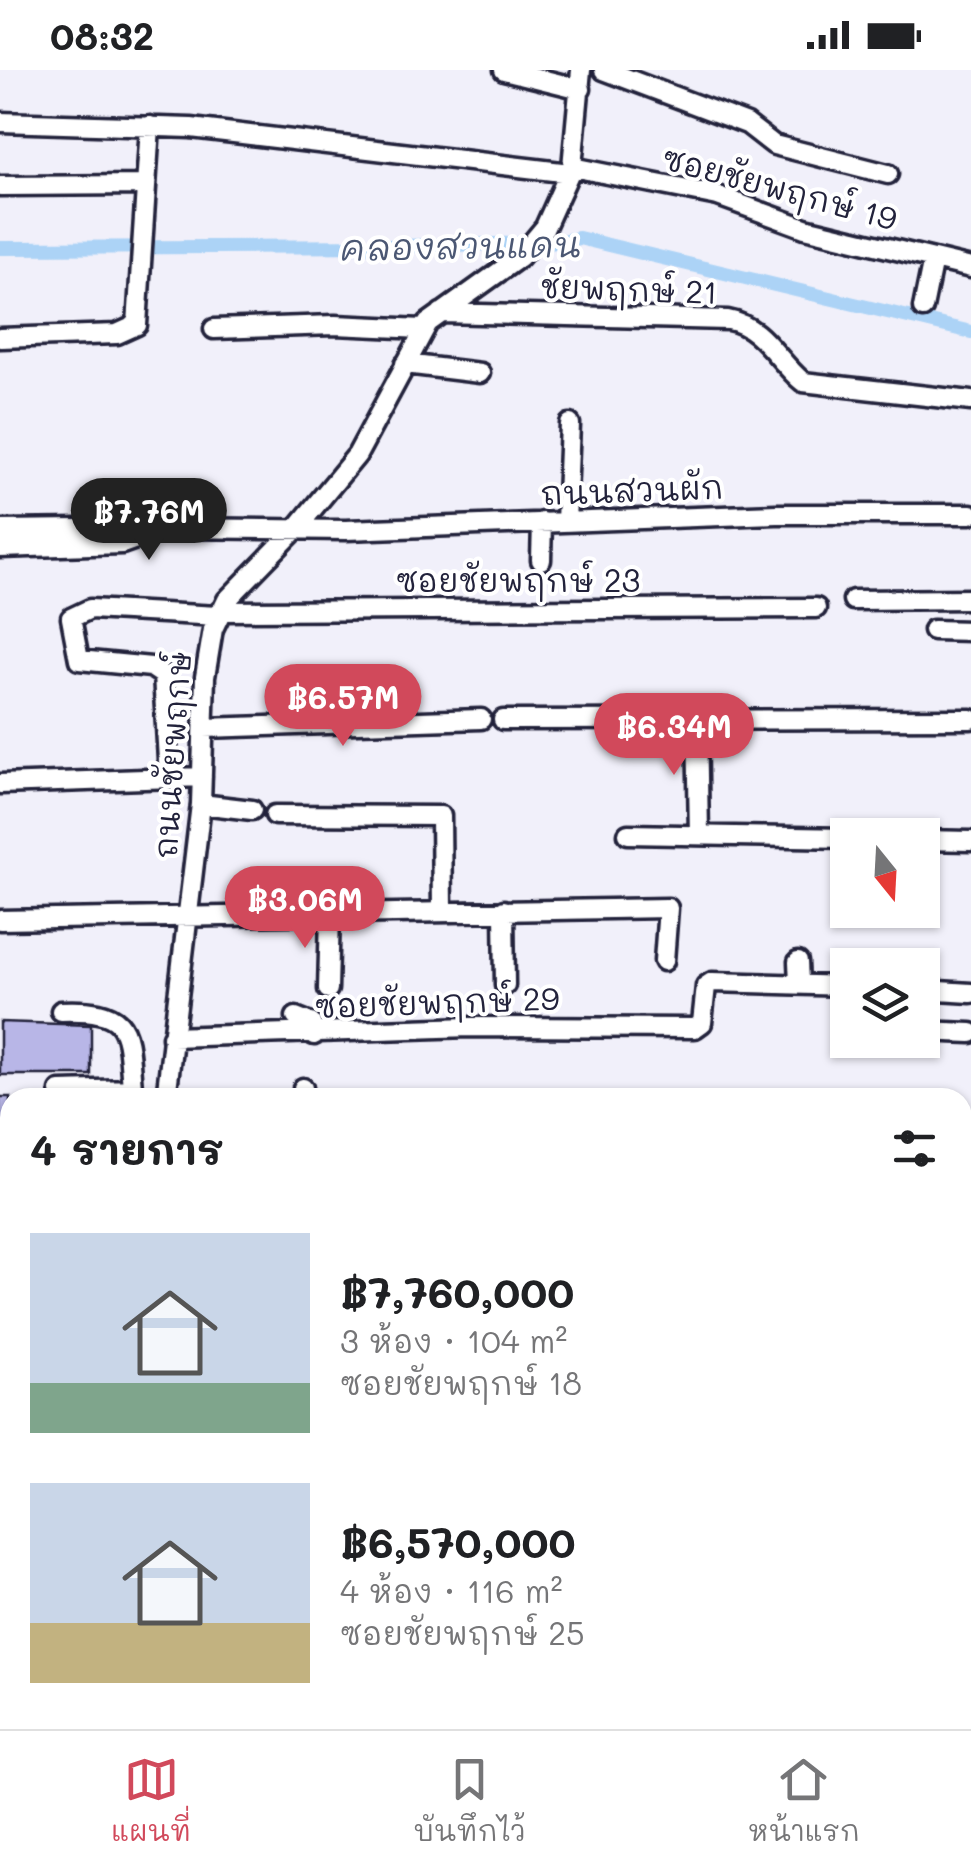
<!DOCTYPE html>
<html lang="th">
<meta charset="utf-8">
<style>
body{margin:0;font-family:Mali,"Playpen Sans Thai",sans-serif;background:#f2f2f2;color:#202124;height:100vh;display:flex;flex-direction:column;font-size:38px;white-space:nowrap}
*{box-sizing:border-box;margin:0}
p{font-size:32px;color:#757577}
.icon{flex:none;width:55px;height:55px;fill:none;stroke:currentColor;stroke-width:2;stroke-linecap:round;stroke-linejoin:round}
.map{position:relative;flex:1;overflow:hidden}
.sheet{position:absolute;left:0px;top:1018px;width:972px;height:642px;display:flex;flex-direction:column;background:#fff;border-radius:30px 30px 0 0;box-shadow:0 2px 8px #0004}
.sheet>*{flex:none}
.needle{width:65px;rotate:162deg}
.tools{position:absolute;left:830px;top:748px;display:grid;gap:20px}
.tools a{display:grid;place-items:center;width:110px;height:110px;border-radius:0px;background:#fff;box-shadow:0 2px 8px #0004;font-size:50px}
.price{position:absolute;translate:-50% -85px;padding:0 22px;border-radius:35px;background:#d1495b;color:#fff;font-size:32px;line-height:65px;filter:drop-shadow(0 2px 5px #0008)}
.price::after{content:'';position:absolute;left:50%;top:60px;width:30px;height:22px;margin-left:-15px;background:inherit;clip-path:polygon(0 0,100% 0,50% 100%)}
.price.current{background:#222;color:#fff}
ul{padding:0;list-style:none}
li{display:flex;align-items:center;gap:30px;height:250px;padding:0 30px}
li span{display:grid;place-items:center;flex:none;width:280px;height:200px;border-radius:0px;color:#555}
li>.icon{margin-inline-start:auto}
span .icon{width:120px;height:120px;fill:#fffc;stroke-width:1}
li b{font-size:42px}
h2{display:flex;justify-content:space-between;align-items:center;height:120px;padding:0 30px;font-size:42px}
.status{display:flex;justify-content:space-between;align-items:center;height:70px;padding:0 50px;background:#fff;direction:ltr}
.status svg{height:28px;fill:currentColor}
.tabs{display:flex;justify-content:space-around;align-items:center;height:140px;border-top:2px solid #e0e0e0;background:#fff;font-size:28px;color:#757577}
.tabs a{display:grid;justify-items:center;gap:5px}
.tabs .current{color:#d1495b}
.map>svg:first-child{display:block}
</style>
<div class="status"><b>08:32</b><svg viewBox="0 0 49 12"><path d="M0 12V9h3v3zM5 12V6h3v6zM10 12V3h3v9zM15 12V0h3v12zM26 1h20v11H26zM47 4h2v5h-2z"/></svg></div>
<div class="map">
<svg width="971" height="1659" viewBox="0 0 971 1659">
<rect width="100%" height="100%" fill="#f1f0fa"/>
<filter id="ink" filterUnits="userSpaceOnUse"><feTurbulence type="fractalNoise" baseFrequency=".01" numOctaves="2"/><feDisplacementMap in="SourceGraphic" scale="20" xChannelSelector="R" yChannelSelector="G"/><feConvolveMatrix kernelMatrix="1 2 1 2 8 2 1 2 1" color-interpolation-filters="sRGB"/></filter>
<g filter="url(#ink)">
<path fill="#acd3f6" stroke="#758cab" stroke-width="2.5" d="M0 1553 10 1554V1623L0 1621Z
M971 1562V1633L963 1635V1563Z
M201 1650H714L713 1659H259Z"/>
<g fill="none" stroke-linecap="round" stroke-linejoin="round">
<path stroke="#acd3f6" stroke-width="14" d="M0 178 393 176 549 173 579 168 971 262
M962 1102 971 1083"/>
</g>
<path fill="#b8b6e7" stroke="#22223b" stroke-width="2.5" d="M0 952 91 955V1005H0Z
M0 1027H10V1056H0Z"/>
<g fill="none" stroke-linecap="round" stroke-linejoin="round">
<defs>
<path id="minor" d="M504 0 581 19
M604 0 747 54 774 75 888 104
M0 52 191 58 570 103
M572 97 718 126 805 158 971 198
M0 116 146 115
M923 238 933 189
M441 243 728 250C763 256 777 291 803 312L971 331
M214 259 335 255 423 259
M0 268 117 264 137 255 150 56
M405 294 480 303
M566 452 570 354
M0 460 162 458
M0 478 122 474 167 458 346 460 776 444H971
M541 490 542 452
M853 530 971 529
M220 541 816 538
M933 560 971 561
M503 650 971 649
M697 651 699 765
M204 658 481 649
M169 708 163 605 151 597 79 590 71 548 90 539 218 546
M0 714 202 707
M201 734 252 740
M275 745 441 746 442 840
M628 764 848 768
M922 770 971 771
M504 840 505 915
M0 850 668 838 664 891
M798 892 799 914
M328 919 330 844
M922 920 971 923
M61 941C137 938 126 963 133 1028
M296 947 311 953 314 965
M922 961 971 963
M172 967 470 957 695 958 702 953 706 916 712 912 848 916
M303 1018 304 1028
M60 1021 132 1019
M166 1028 201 734 205 607 213 559 227 530 296 459 357 385 428 253 520 187 545 157 572 97 581 0
M0 1068H10
M962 1150 971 1122
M0 1155H10
M962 1234 971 1239
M0 1239H10
M0 1310H10
M962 1373 971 1377
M507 1659 508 1650"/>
</defs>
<use href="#minor" stroke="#22223b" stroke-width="25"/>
<use href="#minor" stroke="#fff" stroke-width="18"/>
</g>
</g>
<g text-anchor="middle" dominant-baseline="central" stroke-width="8" stroke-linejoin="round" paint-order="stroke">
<g font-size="32" fill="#22223b" stroke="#fff">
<text transform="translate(780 117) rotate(15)">ซอยชัยพฤกษ์ 19</text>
<text transform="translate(629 218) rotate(2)">ชัยพฤกษ์ 21</text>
<text transform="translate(632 419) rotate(-2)">ถนนสวนผัก</text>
<text x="518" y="509">ซอยชัยพฤกษ์ 23</text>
<text transform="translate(171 685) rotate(-86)">ถนนชัยพฤกษ์</text>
<text transform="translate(437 931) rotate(-2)">ซอยชัยพฤกษ์ 29</text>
</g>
<g font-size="35" font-style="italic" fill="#4b5773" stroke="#fff">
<text transform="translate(461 175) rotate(-1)">คลองสวนแดน</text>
</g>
</g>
</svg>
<div class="tools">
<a><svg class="needle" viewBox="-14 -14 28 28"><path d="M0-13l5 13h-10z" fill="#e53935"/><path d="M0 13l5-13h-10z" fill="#757577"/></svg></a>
<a><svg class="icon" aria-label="layers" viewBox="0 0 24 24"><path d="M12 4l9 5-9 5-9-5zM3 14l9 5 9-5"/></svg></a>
</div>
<b class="price current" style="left:149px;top:493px">฿7.76M</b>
<b class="price" style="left:343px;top:679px">฿6.57M</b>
<b class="price" style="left:674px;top:708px">฿6.34M</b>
<b class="price" style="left:305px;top:881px">฿3.06M</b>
<section class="sheet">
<h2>4 รายการ<svg class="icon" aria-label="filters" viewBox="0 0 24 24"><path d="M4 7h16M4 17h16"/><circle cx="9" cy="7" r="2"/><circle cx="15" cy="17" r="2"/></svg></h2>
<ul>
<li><span style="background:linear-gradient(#c9d6e8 75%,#7fa58c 0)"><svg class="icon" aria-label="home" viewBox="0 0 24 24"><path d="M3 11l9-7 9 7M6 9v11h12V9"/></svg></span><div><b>฿7,760,000</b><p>3 ห้อง · 104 m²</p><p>ซอยชัยพฤกษ์ 18</p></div></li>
<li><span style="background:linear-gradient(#c9d6e8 70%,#c2b280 0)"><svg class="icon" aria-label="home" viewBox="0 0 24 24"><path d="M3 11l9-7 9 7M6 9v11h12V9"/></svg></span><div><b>฿6,570,000</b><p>4 ห้อง · 116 m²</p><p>ซอยชัยพฤกษ์ 25</p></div></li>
</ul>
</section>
</div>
<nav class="tabs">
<a class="current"><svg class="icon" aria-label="map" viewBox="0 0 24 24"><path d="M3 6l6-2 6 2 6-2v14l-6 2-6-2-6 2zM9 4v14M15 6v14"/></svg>แผนที่</a>
<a><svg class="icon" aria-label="saved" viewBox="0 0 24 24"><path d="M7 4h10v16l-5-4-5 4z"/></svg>บันทึกไว้</a>
<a><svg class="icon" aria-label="home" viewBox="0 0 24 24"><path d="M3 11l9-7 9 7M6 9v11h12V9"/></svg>หน้าแรก</a>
</nav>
